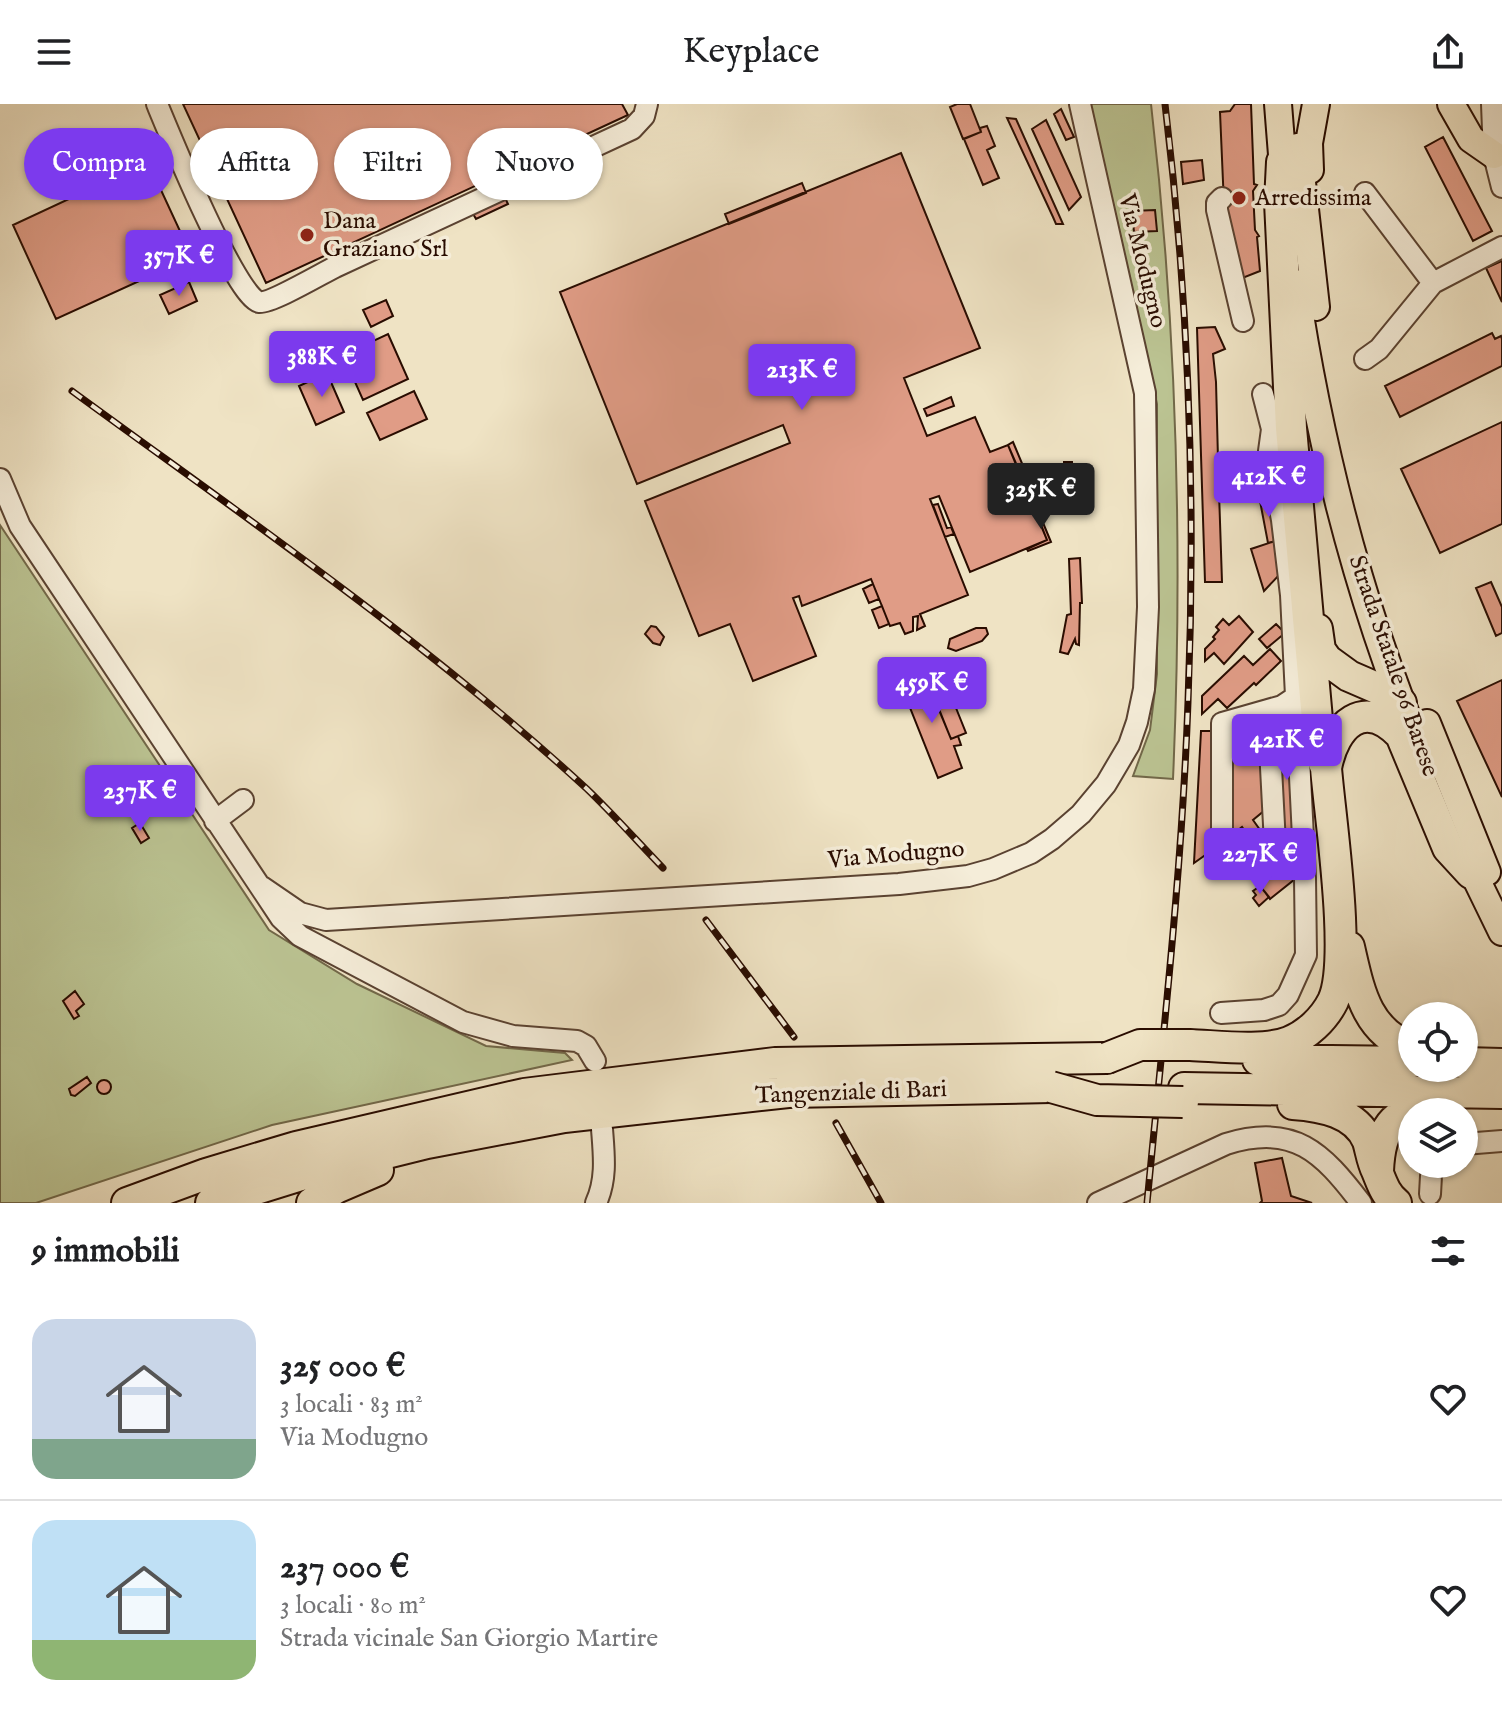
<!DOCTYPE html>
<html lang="it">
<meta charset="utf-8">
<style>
body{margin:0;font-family:"IM FELL English",serif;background:#f6f6f6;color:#202124;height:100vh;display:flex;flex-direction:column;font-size:30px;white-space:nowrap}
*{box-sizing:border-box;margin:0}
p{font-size:26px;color:#757577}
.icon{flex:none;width:44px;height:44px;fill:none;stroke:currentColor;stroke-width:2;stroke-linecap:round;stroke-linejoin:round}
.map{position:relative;height:1099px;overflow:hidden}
.drawer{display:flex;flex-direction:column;background:#fff;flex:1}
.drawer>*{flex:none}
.guide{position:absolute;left:24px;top:24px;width:800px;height:72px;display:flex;gap:16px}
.fabs{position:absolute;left:1398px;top:898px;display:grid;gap:16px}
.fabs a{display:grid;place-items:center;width:80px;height:80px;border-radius:50%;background:#fff;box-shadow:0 2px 6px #0004;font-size:40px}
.price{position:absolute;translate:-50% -68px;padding:0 18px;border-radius:8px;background:#7c3aed;color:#fff;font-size:26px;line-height:52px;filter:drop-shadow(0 2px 4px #0008)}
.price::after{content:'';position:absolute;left:50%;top:48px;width:24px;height:18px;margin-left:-12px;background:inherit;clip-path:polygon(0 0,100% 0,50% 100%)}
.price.on{background:#222;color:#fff}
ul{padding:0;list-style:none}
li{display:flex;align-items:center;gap:24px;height:200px;padding:0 32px}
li+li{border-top:2px solid #e0e0e0}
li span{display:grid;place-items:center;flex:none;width:224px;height:160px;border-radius:24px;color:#555}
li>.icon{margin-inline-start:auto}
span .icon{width:96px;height:96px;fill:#fffc;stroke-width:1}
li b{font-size:34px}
h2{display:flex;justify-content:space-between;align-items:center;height:96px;padding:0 32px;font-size:34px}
.tag{padding:0 28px;border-radius:36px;background:#fff;box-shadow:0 2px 6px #0004;font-size:28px;line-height:72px}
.tag.on{background:#7c3aed;color:#fff}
header{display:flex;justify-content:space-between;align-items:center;height:104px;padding:0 32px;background:#fff;font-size:36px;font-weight:600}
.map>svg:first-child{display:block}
</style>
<header><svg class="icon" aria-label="menu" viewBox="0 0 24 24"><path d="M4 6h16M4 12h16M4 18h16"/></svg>Keyplace<svg class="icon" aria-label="share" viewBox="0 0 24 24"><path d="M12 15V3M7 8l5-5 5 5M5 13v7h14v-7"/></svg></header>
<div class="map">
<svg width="1502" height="1099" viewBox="0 0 1502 1099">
<rect width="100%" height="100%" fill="#efe3c4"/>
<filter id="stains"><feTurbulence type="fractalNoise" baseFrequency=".0025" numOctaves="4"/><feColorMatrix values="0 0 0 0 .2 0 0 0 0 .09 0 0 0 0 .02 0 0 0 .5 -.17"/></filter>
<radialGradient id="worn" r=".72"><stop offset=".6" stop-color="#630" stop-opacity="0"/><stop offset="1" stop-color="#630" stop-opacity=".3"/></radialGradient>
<path fill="#bbc392" stroke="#726849" stroke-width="2" d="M1089 0H1151C1177 224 1183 449 1173 675L1133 672 1150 626 1157 570V300Z
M0 421 269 826 357 880 486 942 565 949 572 956 272 1021 36 1099H0Z"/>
<path fill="#e09c86" stroke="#290c00" stroke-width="2" d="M183 0H622L628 11 266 179Z
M957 0H970L981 28 963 35 950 3Z
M1235 0H1251L1254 80 1257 81 1253 87 1255 126 1259 132 1257 133 1260 167 1240 175 1224 101 1220 8 1230 7Z
M1061 5 1074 33 1066 36 1054 10Z
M1007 14 1016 15 1063 120H1056L1053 113Z
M1046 16 1081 93 1069 106 1032 25Z
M987 22 995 42 987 46 999 74 983 81 964 35 981 28 980 24Z
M1443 33 1492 127 1473 137 1425 43Z
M901 49 980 244 904 274 927 332 975 313 990 348 1008 341 1047 436 970 468 939 392 930 395 968 491 920 510 925 522 917 526 918 512 913 513V527L905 530 900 519 890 522 871 475 802 502 799 492 793 494 816 552 753 577 730 520 699 532 645 397 790 339 783 321 637 380 560 188Z
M1202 56 1204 76 1183 80 1181 58Z
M148 58 192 153 56 215 13 121Z
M802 79 806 89 729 120 725 110Z
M504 92 508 100 476 115 472 108Z
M1155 106 1157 127 1134 128 1132 107Z
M1502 157V198L1486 164Z
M189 178 197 197 169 210 160 191Z
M386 196 393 212 371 223 363 206Z
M1215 223 1225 245 1213 250 1216 278 1218 355H1221L1222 388H1219L1222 478H1205L1197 224Z
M1492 229 1495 235 1501 232 1502 235V262L1400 313 1385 282Z
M388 230 408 275 363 296 343 251Z
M327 269 344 308 316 321 299 282Z
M414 287 427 315 380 336 367 309Z
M951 293 954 302 927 312 924 305Z
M1502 318V420L1440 449 1401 365Z
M1013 338 1026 369 1021 371 1008 341Z
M1064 358H1072L1074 391H1064Z
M1273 396 1275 437 1268 439 1260 397Z
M1034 397 1051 438 1028 447 1027 445 1047 436 1032 398Z
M938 400 947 424 951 423 954 430 945 433 933 401Z
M1275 437 1282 468 1264 487 1251 445Z
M1080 454 1082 499H1080L1079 541 1076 540 1075 535 1068 550 1060 548 1067 511 1071 510 1069 455Z
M1491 478 1502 503V529L1496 532 1476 484Z
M873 480 879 495 869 499 863 485Z
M882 502 889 520 879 524 872 506Z
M1239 512 1253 528 1224 560 1214 549 1205 557V545L1215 535 1213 533 1219 526 1216 523 1223 515 1229 521Z
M1276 520 1285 529 1267 544 1259 535Z
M651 522 656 523 664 533 660 541 653 539 645 530Z
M976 524H986L988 530 982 537 956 547 948 544 950 535Z
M1270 545 1281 557 1256 581 1254 579 1227 604 1218 595 1202 610V592L1244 552 1253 561Z
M917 567 920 574 925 572 951 635 958 632 961 641 954 642 962 664 938 674 901 581 906 579 903 573Z
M1502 576V693L1457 597Z
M950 589 966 629 951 635 935 595Z
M1291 610 1298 753H1291L1284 743 1275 611Z
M1260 618 1265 706 1253 716 1295 775 1270 795 1259 780 1274 769 1264 755 1249 767 1235 749 1245 741 1253 752 1259 747 1242 723 1233 730 1228 632 1245 631 1244 619Z
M1201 627H1213V706L1211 747 1194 759Z
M140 719 149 734 141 739 132 724Z
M1260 782 1269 793 1259 802 1253 794 1256 791 1253 787Z
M75 887 84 900 76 907 79 912 74 915 63 897Z
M87 973 91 979 75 992 71 991 69 985Z
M97 983a7 7 0 1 1 14 0a7 7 0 1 1-14 0Z
M1282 1054 1291 1092 1312 1099H1260L1262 1097 1255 1059Z"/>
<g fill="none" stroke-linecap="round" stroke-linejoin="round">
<defs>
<path id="minor" d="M157 0C169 29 236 193 259 198 270 200 321 170 335 163 434 116 533 70 632 25L644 12 647 0
M1492 0 1494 51 1502 83
M1365 89 1433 179 1379 245 1365 255
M1222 94 1217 99V106L1243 217
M1433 179 1502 143
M0 375 20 422 281 814 300 832 463 918 513 932 577 937 586 942 595 957
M1268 606 1275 740
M215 717 243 696
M1222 730V619L1282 602 1297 592
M262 783 300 809 326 816 899 780 968 772 993 765 1031 749 1052 735 1081 710 1106 680 1129 641 1137 618 1144 585 1148 503 1145 289 1080 0
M1221 909 1264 906 1279 901 1288 891 1306 851 1305 774 1291 491 1282 416 1269 347 1272 325 1263 290
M1464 1040 1502 1037
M1430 1090 1431 1072 1435 1060
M596 1099C607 1075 604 1051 602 1025
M1098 1099 1226 1040C1294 1019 1322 1048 1361 1099"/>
<path id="major" d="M1278 0 1284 76
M1451 0 1471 35 1494 51
M1298 43 1316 203
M1310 66 1309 39 1316 0
M1295 179C1319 339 1359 500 1422 650
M1427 619 1487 768
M1465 752 1502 828"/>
<path id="highway" d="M1317 525 1320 546 1327 556 1349 572 1386 588 1401 599
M1326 664C1334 621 1364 592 1401 631L1448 744 1471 769
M1349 843C1359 886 1366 928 1412 944
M1190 941C1218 942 1263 948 1289 938 1307 931 1324 915 1333 897 1352 856 1330 714 1326 664L1320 649 1291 324 1280 98 1282 58
M1258 956 1412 958
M1464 959 1502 960
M1184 984 1502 989
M1293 1000C1321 1002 1356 1008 1368 1037 1371 1047 1372 1057 1377 1067 1382 1079 1385 1090 1396 1099
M1378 1067C1380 1020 1396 1002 1444 1003
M127 1099 206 1070 296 1043 524 990 775 959 1107 954
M211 1099 314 1067 427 1039 564 1013 788 988 1051 983
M312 1099 336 1084 378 1066"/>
</defs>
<use href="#minor" stroke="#5a4231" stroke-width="24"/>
<use href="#major" stroke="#290c00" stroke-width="30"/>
<use href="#highway" stroke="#290c00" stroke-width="34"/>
<use href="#minor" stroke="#f5edd9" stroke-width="20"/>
<use href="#major" stroke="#efe3c4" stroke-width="26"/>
<use href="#highway" stroke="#efe3c4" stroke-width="30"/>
<defs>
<path id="rail" d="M72 287C247 415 427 538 587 685 613 710 637 737 663 764
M706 816 794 933
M836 1019 881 1099
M1147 1099C1163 932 1182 766 1188 598 1196 399 1189 198 1165 0"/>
</defs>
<use href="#rail" stroke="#290c00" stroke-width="7"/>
<use href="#rail" stroke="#f5edd9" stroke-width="4" stroke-dasharray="12" stroke-linecap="butt"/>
<defs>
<path id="highway-bridge" d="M1107 954 1140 941H1190
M1051 983 1097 996 1183 998"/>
</defs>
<use href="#highway-bridge" stroke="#290c00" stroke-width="34" stroke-linecap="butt"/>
<use href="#highway-bridge" stroke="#efe3c4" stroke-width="30"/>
</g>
<g fill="#8f2418" stroke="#f5edd9" stroke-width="3">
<circle cx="1239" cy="94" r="8"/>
<circle cx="307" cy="131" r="8"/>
</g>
<g text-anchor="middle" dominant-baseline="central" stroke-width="7" stroke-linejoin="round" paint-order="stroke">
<g font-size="24" fill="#290c00" stroke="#f5edd9" text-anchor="start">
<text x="1255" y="94">Arredissima</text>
<text x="323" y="117">Dana<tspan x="323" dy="28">Graziano Srl</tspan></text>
</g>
<g font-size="24" fill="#290c00" stroke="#f5edd9">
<text transform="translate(1142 157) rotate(76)">Via Modugno</text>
<text transform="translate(1393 562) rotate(71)">Strada Statale 96 Barese</text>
<text transform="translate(896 751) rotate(-5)">Via Modugno</text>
<text transform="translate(851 989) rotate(-2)">Tangenziale di Bari</text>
</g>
</g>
<rect width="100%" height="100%" filter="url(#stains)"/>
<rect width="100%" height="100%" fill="url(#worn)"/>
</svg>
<div class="fabs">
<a><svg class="icon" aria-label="locate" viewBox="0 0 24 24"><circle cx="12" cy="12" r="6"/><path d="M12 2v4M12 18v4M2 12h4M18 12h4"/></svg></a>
<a><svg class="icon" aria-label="layers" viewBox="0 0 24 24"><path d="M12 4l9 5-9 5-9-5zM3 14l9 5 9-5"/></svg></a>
</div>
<b class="price" style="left:179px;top:194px">357K €</b>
<b class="price" style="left:322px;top:295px">388K €</b>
<b class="price" style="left:802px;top:308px">213K €</b>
<b class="price" style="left:1269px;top:415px">412K €</b>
<b class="price on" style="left:1041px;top:427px">325K €</b>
<b class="price" style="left:932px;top:621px">459K €</b>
<b class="price" style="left:1287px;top:678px">421K €</b>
<b class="price" style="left:140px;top:729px">237K €</b>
<b class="price" style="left:1260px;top:792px">227K €</b>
<div class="guide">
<a class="tag on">Compra</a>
<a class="tag">Affitta</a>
<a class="tag">Filtri</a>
<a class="tag">Nuovo</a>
</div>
</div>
<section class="drawer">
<h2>9 immobili<svg class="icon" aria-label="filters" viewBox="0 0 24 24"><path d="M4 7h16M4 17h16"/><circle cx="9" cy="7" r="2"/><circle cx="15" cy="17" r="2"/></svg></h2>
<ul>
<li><span style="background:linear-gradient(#c9d6e8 75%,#7fa58c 0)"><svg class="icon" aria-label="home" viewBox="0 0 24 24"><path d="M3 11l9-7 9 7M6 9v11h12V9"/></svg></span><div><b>325 000 €</b><p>3 locali · 83 m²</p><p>Via Modugno</p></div><svg class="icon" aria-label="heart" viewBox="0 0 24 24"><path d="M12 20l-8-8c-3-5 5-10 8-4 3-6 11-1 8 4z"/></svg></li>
<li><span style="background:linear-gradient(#bfe0f5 75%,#8fb573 0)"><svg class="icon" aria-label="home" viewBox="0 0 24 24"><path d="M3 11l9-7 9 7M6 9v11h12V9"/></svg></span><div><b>237 000 €</b><p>3 locali · 80 m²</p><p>Strada vicinale San Giorgio Martire</p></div><svg class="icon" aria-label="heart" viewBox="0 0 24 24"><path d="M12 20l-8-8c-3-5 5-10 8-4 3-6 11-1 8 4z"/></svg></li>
</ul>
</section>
